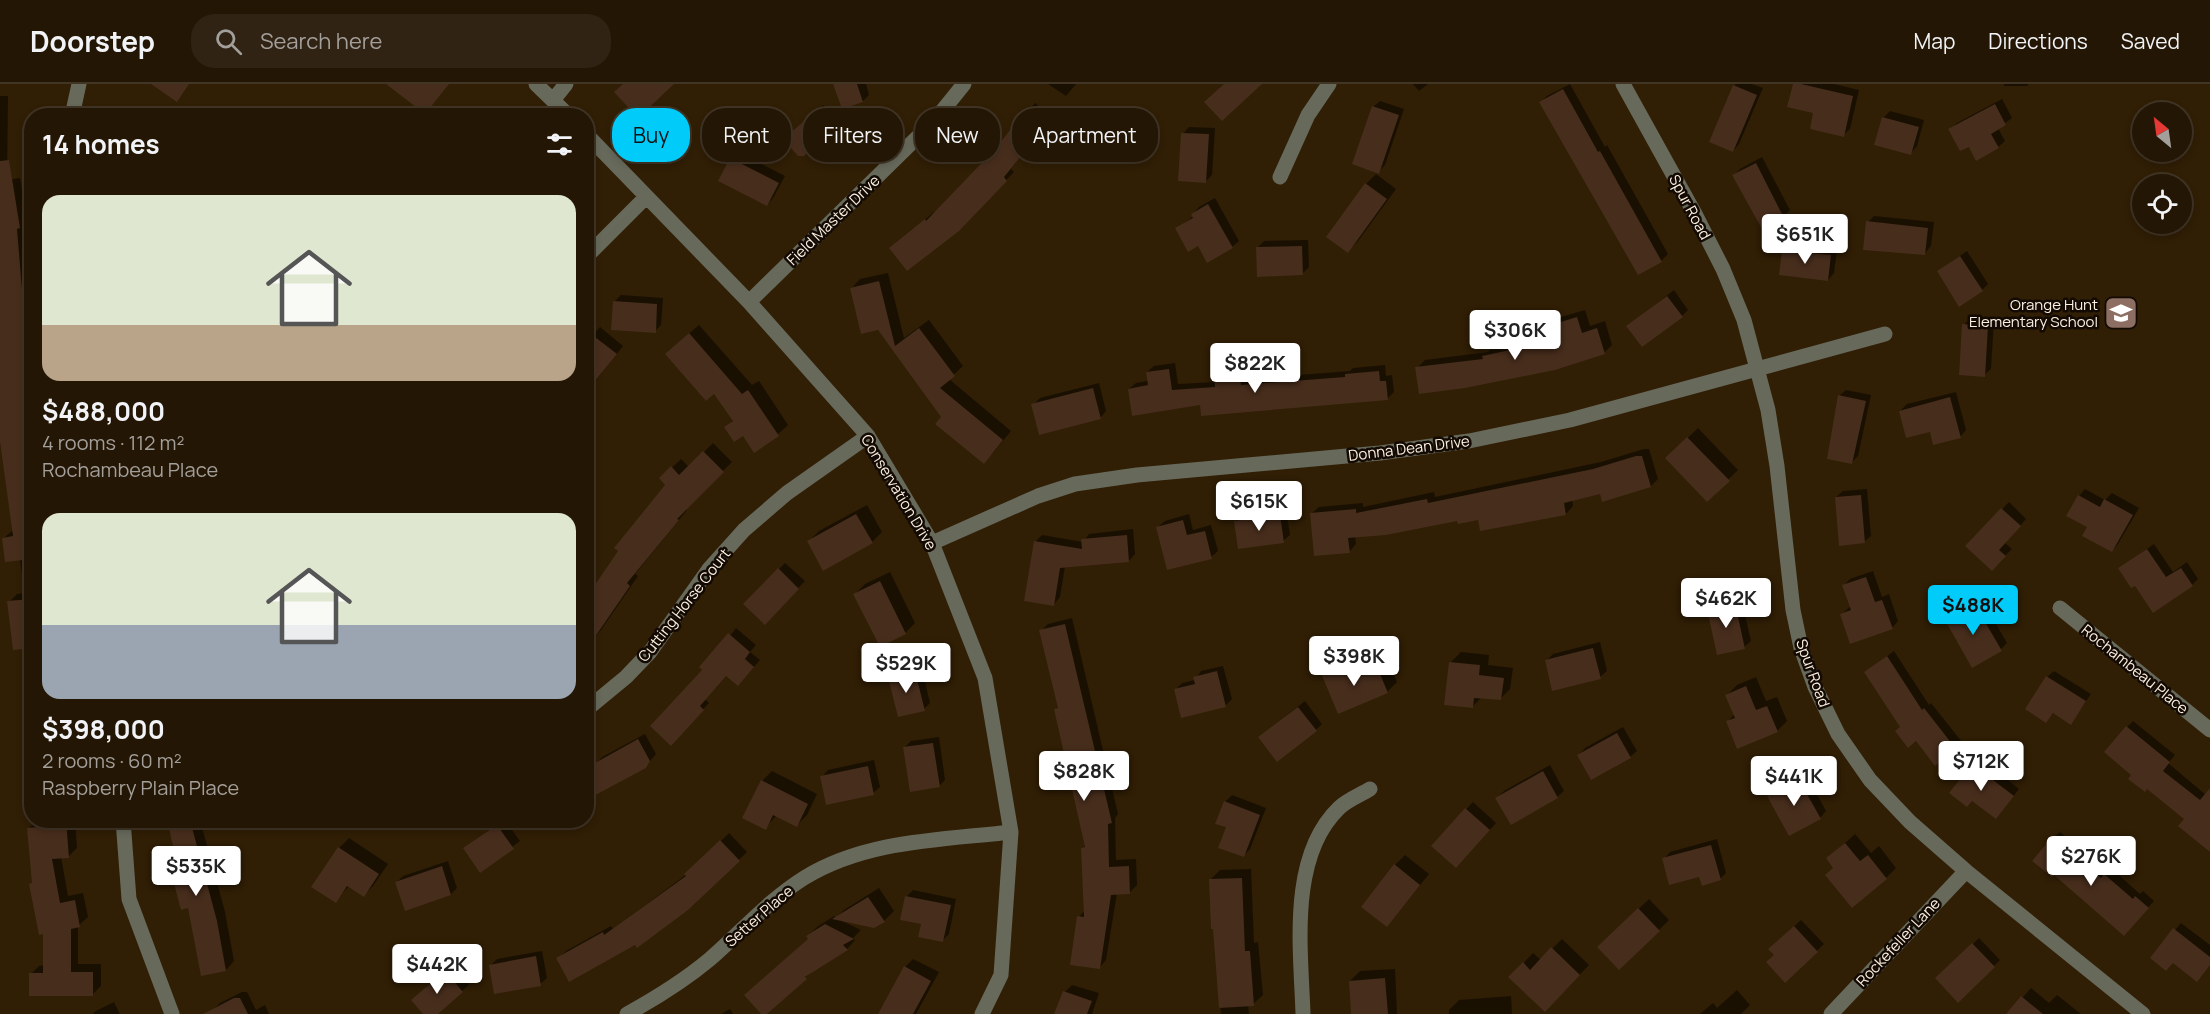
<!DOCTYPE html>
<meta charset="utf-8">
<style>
body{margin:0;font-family:Manrope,sans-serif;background:#302313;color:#f1f3f6;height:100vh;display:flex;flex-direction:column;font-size:22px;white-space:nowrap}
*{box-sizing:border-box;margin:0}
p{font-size:20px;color:#a39f9a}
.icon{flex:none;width:33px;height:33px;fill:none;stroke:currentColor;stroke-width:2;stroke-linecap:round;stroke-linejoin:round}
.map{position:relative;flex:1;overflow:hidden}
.sheet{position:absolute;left:24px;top:24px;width:570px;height:720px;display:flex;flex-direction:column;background:#241604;border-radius:24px;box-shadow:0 3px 9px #0003,0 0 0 2px #413526}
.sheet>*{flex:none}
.hud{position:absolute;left:612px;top:24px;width:570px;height:54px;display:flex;gap:12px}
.needle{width:39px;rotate:331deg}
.controls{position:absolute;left:2132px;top:18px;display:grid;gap:12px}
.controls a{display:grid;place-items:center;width:60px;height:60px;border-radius:50%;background:#241604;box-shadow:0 3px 9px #0003,0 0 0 2px #413526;font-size:30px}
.price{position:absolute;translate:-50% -51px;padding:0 14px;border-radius:6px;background:#fff;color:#222;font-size:20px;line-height:39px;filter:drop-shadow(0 2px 3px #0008)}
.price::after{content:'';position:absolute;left:50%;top:36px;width:18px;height:14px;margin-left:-9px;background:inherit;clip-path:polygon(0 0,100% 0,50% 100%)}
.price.current{background:#00cbf9;color:#111}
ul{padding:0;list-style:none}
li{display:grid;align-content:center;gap:12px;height:318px;padding:0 18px}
li span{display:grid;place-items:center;height:186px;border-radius:18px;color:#555}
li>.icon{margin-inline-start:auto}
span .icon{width:108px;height:108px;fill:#fffc;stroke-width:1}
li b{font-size:26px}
h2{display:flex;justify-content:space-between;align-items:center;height:72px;padding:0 18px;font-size:26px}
.chip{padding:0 21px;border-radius:24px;background:#241604;box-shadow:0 3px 9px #0003,0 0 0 2px #413526;font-size:21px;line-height:54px}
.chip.current{background:#00cbf9;color:#111}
header{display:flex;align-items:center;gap:36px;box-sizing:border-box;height:84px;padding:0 30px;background:#241604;border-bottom:2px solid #413526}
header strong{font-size:28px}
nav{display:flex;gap:33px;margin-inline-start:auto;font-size:21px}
.search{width:420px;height:54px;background:#302313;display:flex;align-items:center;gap:15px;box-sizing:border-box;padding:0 21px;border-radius:24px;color:#a39f9a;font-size:22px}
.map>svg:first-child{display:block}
</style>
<header>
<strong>Doorstep</strong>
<div class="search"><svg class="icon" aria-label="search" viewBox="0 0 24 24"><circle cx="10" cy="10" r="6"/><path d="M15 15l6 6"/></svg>Search here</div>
<nav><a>Map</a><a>Directions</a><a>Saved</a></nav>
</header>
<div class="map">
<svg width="2210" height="930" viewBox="0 0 2210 930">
<rect width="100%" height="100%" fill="#301e05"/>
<path fill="#0007" d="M835 0H866L869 11 863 17Z
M1048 0H1076L1066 12Z
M1413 0H1428L1419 7Z
M1570 0 1605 63 1607 61 1668 170 1661 177 1541 18 1547 12Z
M1736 0H1752L1763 4 1739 60 1733 67 1734 2Z
M1794 0H1834L1859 6 1850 45 1843 51 1815 28Z
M2004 0H2029L2027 2H2004Z
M0 12H8L7 96 20 94 27 135 25 137 32 222V498L23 499 20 475 4 454 13 446 0 357Z
M2002 15 2012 34 1998 44 2005 57 1998 63 1969 61 1950 46 1957 39Z
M1380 17 1404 25 1385 81 1378 88 1373 23Z
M1035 19 1053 33 1011 85 1014 88 958 146 891 164 934 128 935 130 996 66Z
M823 21 839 39 832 45 792 49Z
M155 22 159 32H137Z
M485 27 490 32H480Z
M1890 27 1924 36 1917 62 1911 69 1883 34Z
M1189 43 1215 44 1212 91 1206 97 1183 50Z
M738 68 785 92 773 114 767 121 720 96 731 75Z
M1762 73 1790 126 1784 132 1763 143 1733 92 1740 85Z
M1376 90 1396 105 1358 157 1348 167 1366 100Z
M1215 114 1239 157 1232 163 1199 160 1177 145 1194 132 1193 130 1199 123Z
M1874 132 1934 138 1931 162 1925 169 1868 138Z
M1308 156 1309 183 1302 190 1257 164 1264 157Z
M1790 160 1837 165 1834 189 1828 196 1784 166Z
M1967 167 1988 200 1982 206 1938 187Z
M888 189 904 254 929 236 963 282 949 295 1011 347 993 369 943 333 851 205 860 195Z
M1674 206 1688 226 1682 232 1628 242Z
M621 211 663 214 661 241 655 247 614 218Z
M1585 226 1590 242 1605 237 1612 261 1604 269 1417 284 1425 276 1488 268 1492 264 1556 251 1553 241 1561 233Z
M1970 234 1994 236 1991 285 1984 291 1964 241Z
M699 241 752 301 759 297 788 341 778 350 754 367 743 350 726 343 734 335 677 260Z
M600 243 623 262 586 309V258Z
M1175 279 1178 300 1216 298 1215 288 1222 281 1246 280 1247 295 1350 287 1353 284 1385 281 1386 292 1392 291 1394 308 1387 315 1201 319 1129 305 1136 299 1148 297 1147 288 1154 282Z
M1099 299 1106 327 1100 334 1033 321 1040 314Z
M1846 306 1871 311 1858 372 1852 378 1839 312Z
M1956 308 1966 346 1960 353 1931 346 1900 327 1907 320Z
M1698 344 1738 386 1707 416 1667 374Z
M713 359 732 378 685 425 687 426 635 490 638 492 601 546 592 556 667 401 661 394 681 375 689 383Z
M1644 365H1649L1658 395 1651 402 1601 408 1572 415 1573 422 1566 430 1459 435 1355 452 1356 460 1349 468 1311 430 1319 423 1363 419V423L1434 408 1435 413 1601 378Z
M1867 405 1871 452 1864 458 1836 413 1843 407Z
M2085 405 2105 416 2112 409 2139 424 2118 460 2112 467 2089 442 2079 412Z
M2009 418 2026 435 2005 459 2012 465 1992 485 1967 462Z
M867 421 882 448 872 458 809 457 819 447Z
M1286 424 1290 451 1283 457 1236 437 1242 431Z
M1189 430 1193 446 1211 441 1218 467 1211 473 1158 443 1165 437Z
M1133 445 1135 470 1129 477 1065 482 1060 513 1054 520 1035 458 1042 451 1083 458 1089 450Z
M2154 460 2173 488 2187 478 2198 495 2192 501 2135 499 2120 484Z
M785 479 805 497 765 539 745 520Z
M1873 487 1882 513 1889 510 1898 537 1892 544 1842 530 1851 522 1844 501 1850 495Z
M890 488 915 539 905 549 855 510 865 500Z
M32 508V642H24L22 618 28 613 24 564 9 518 17 510Z
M1741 513 1751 557 1744 563 1708 525 1715 519Z
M1981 514 2007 559 2001 565 1947 536 1953 530Z
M1072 534 1118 730 1115 734 1116 776 1136 775 1137 801 1130 808 1117 809 1106 876 1099 884 1079 833 1085 826 1083 764 1086 760 1056 625 1059 622 1041 547 1048 540Z
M736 544 756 561 750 568 760 576 744 594 726 590 705 615 709 619 671 659 704 586Z
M1600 558 1607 587 1600 593 1546 577 1553 570Z
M1894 567 1929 621 1931 619 1962 658 1955 664 1916 655 1901 643 1866 588Z
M1461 568 1489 571 1488 581 1513 584 1510 605 1500 615 1482 613 1473 622 1451 578Z
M1385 569 1397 598 1387 608 1323 589 1333 579 1349 573 1352 582Z
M921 581 930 619 924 625 890 593 896 587Z
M1223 582 1232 615 1225 622 1176 605 1182 599 1195 596 1201 587Z
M2054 587 2091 610 2071 639 2054 628 2046 637 2047 593Z
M1756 593 1766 617 1777 613 1787 637 1777 647 1727 638 1735 630 1727 611 1737 601Z
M1305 617 1322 640 1316 646 1260 653Z
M2133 637 2175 671 2168 679 2206 711 2210 707 2186 734 2133 690 2127 643Z
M1623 643 1637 667 1630 673 1579 671 1585 664Z
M645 650 656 670 645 683 597 679 602 673Z
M939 653 945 696 939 702 904 664 911 657Z
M1980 674 2019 705 2002 727 1951 709Z
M874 676 880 703 873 709 822 693 828 686Z
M1550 681 1564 707 1557 713 1512 739 1497 714 1504 707Z
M772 687 817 710 807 731 797 741 777 731 765 744 762 697Z
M1805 689 1826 727 1820 734 1768 712 1775 705Z
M1232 711 1266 724 1250 765 1243 772 1228 743 1225 718Z
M1473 718 1496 739 1463 776 1433 761Z
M37 736H75L77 764 69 772 61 773 68 812 83 809 88 833 78 842V880H101V902L93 910 31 890 39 882 45 881V848L33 798 29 744Z
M169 736H216L211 741 202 743 225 828 234 877 226 886 189 822 170 777 177 770Z
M305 736H337L332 741 305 742Z
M502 736H505L520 757 480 786 465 765Z
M2060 748 2108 789 2112 785 2140 810 2143 807 2154 817 2130 843 2053 754Z
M729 749 747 768 687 825 635 859 558 875 566 867 611 842 613 845 687 790Z
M1855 750 1871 769 1879 762 1896 784 1886 794 1835 783 1828 775Z
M349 754 388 780 373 802 363 812 349 802 335 817 339 764Z
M1717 755 1726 789 1720 795 1700 791 1664 775 1670 768Z
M1405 771 1429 790 1387 841 1395 781Z
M448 777 457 804 451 810 397 798 403 792Z
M1251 785 1254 859 1258 858 1263 911 1253 920 1248 921 1249 930H1221L1211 795 1220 786Z
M879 804 894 827 884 837H842L861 846 853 854 855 856 847 865 814 886 763 930 810 854 808 852 817 843 834 832 836 834 844 826Z
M913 806 956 815 949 850 943 856 923 839 907 812Z
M1649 815 1669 836 1659 846 1609 853Z
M1801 836 1824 860 1785 897 1776 871 1770 865Z
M2181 839 2210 861V881L2152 874Z
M1979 854 2000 876 1958 917 1937 894Z
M1562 855 1589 881 1555 916 1510 893 1533 869 1541 876Z
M542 867 547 894 540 900 490 882 497 875Z
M913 875 939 888 916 930H880L905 883Z
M453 882 469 901 435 930H425L420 909Z
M1395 885 1397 930H1353L1350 897 1360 887Z
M1072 901 1099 909 1092 930H1056L1063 910Z
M2031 904 2049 919 2057 911 2081 930H2008Z
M1737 906 1750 921 1741 930H1700L1713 919 1717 924Z
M242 908H247L256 926 265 921 269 930H216L213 926 220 919Z
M1511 912 1512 930H1449V926L1459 916Z
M114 918 120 930H93L94 928Z
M730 925 733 930H721Z"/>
<path fill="#472d1c" d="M151 0H189L177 18Z
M386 0H449L425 30Z
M623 0H674L638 34 614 8Z
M833 0H857L863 18 842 25Z
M1224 0H1262L1222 37 1204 18Z
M1793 0H1801L1853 12 1844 53 1810 45 1813 29 1787 23Z
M1733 1 1757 11 1733 68 1709 58Z
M1563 5 1598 68 1600 67 1662 178 1638 191 1539 18Z
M1995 20 2006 41 1991 50 1999 64 1976 77 1969 63 1960 67 1948 45Z
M1372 22 1399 31 1379 90 1352 80Z
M1026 26 1046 42 1004 93 1007 97 959 147 907 187 889 164 925 135 926 137 995 65Z
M816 27 833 46 804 72H798L783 55Z
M1882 33 1919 43 1911 71 1874 61Z
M1181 49 1209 50 1206 99 1178 97Z
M730 74 779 99 767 122 718 97Z
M9 76 20 144 17 145 29 290H23L26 379H32V475L5 478 2 454 13 452 0 358V77Z
M1756 79 1784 134 1762 145 1732 91Z
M1365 99 1387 115 1348 169 1326 153Z
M1208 120 1233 164 1207 179 1198 162 1188 168 1175 144 1193 134 1191 130Z
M1866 137 1928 144 1925 171 1863 166Z
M1302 162 1303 191 1257 193 1256 163Z
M1782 166 1831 171 1828 197 1779 191Z
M1960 172 1983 207 1959 223 1937 187Z
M879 197 895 262 919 244 955 292 940 304 1003 356 984 380 935 340 941 333 878 246 861 250 850 204Z
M1667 212 1683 233 1642 263 1626 242Z
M613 217 657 220 656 249 611 246Z
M1577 233 1582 249 1597 244 1605 270 1555 286 1465 304 1419 310 1415 283 1483 275 1482 272 1556 256 1551 241Z
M1962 240 1988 242 1985 293 1959 291Z
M586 246 617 270 586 308Z
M689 249 742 310 748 306 779 352 754 369 743 352 734 358 724 343 733 337 714 310 706 317 665 270Z
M1169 285 1172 306 1215 303 1214 287 1240 285 1241 301 1345 293V290L1379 287 1380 297H1386L1388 316 1201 332 1200 321 1132 332 1128 305 1148 301 1146 288Z
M1093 304 1101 335 1039 351 1031 320Z
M1838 311 1866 317 1852 380 1827 375Z
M1950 313 1961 354 1933 361 1930 348 1906 354 1899 327Z
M1687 353 1730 397 1707 418 1665 374Z
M703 367 724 388 677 435 679 436 627 499 630 502 586 566V514L618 467 614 464 665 401 659 394 671 382 679 391Z
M1636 372H1642L1651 403 1602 418 1600 410 1564 419 1566 431 1480 447 1478 436 1458 440 1457 437 1386 451 1348 454 1350 469 1314 472 1310 429 1356 425V429L1427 415 1428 419 1593 385Z
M1861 411 1865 459 1839 462 1835 413Z
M2078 411 2100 423 2104 415 2133 431 2112 468 2082 452 2087 443 2066 432Z
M2001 424 2021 442 1999 466 2006 472 1992 487 1965 462Z
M856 430 873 459 823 487 807 457Z
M1280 430 1284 459 1238 465 1234 437Z
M1183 436 1187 451 1205 447 1212 475 1167 486 1156 443Z
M1127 451 1129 478 1060 484 1054 522 1024 517 1034 457 1082 465 1081 455Z
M2147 465 2166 493 2181 484 2193 502 2153 529 2135 502 2131 504 2118 484Z
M778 484 799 505 765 541 743 520Z
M1866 493 1875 518 1882 516 1893 545 1850 560 1840 530 1851 526 1842 501Z
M880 497 906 550 880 563 853 510Z
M32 515V564L13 566 7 517Z
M1735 519 1745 565 1717 571 1707 525Z
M1974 519 2002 567 1972 584 1945 536Z
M1065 540 1112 739 1108 740 1109 783 1129 782 1130 810 1111 811 1100 885 1070 881 1077 832 1084 833 1081 764 1085 763 1054 625 1058 624 1039 546Z
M728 549 750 568 745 575 754 583 738 602 726 592 700 622 704 626 671 662 650 642 702 586 699 583Z
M1593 564 1601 595 1552 607 1545 576Z
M1887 572 1922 626 1924 624 1956 665 1935 682 1916 657 1908 664 1895 647 1900 643 1864 588Z
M1375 578 1388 609 1338 630 1321 589 1339 582 1342 591Z
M1449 578 1480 581 1479 591 1504 594 1501 616 1474 614 1473 624 1444 621Z
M915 587 925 627 898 633 888 593Z
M1217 587 1226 623 1181 634 1174 605 1195 600 1193 593Z
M2046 592 2086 617 2071 641 2053 629 2046 639 2025 625Z
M1746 602 1756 626 1767 622 1778 648 1737 665 1726 637 1735 634 1725 611Z
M1298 623 1317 647 1277 678 1258 653Z
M2126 642 2170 678 2163 687 2200 716 2210 704V768L2178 742 2184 735 2147 705 2145 708 2128 695 2131 691 2104 668Z
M1617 649 1631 674 1591 696 1577 671Z
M638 655 650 677 646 684 586 716V684Z
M933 659 940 703 910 708 903 663Z
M1972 680 2014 712 1996 735 1972 717 1967 723 1949 709Z
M868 682 874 711 826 721 820 692Z
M1543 687 1558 714 1511 741 1495 714Z
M1798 694 1821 735 1789 752 1767 712Z
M761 696 808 720 797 743 773 731 766 746 742 734Z
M1224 717 1260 731 1244 773 1218 764 1226 743 1215 740Z
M1465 724 1490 746 1456 784 1431 762Z
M38 736H66L69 774 52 775 60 819 75 816 80 843 71 845V888H93V912H29V889H43V850L39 851 29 800 32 799 27 744 38 743Z
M167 736H190L217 837 226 887 201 892 188 824 181 826 168 777 176 775Z
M497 741 514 765 480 789 463 764Z
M2052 753 2101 794 2104 790 2133 815 2135 812 2149 824 2124 852 2054 791 2052 793 2032 777Z
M720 756 740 777 688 826 637 864 635 861 569 898 556 874 603 848 604 851 686 792 684 790Z
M1845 759 1860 777 1868 771 1887 795 1852 824 1825 791 1833 784 1826 774Z
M1711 761 1721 796 1702 802 1699 793 1669 801 1662 774Z
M338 763 379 790 364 813 347 802 336 819 311 803Z
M1394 780 1420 801 1387 843 1361 823Z
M442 782 451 811 405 827 395 798Z
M1242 794 1245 867H1250L1254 922 1219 924 1213 845H1211L1209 795Z
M905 812 951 821 943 858 918 853 921 840 900 836Z
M868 813 885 838 874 844 832 835Z
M1638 824 1660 847 1619 886 1597 863Z
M825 840 854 855 843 861 848 866 805 893 807 895 767 930H761L744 911 808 855 806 852Z
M1794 842 1818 868 1785 899 1766 878 1774 871 1768 865Z
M2173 844 2210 873V881L2197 898 2173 879 2166 887 2150 874Z
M1972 859 1995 883 1958 919 1935 894Z
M1551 863 1580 891 1545 928 1508 893 1523 878 1530 886Z
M536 872 541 902 494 910 489 881Z
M904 882 931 897 913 930H878Z
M445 887 463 908 438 930H423L411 916Z
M1385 894 1388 930H1351L1349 897Z
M1063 907 1092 917 1087 930H1054Z
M2021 912 2043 930H2006Z
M234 914H240L248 930H203Z"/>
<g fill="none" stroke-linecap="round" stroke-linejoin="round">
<path stroke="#67695b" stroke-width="15" d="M536 0 569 32
M1623 0 1695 130 1723 185 1744 236 1768 326 1777 382 1793 526 1801 564 1815 603 1838 650 1870 696 1910 738 1966 787 2143 930
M554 15 566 0
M72 32 79 0
M586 50 749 218 868 352 932 459 985 594 1011 748 1001 891 982 930
M1280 93 1308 31 1329 0
M586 173 646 113
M749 218 935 36 964 0
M932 459 1038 412 1075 400 1137 391 1380 369 1469 357 1570 336 1885 250
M2060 524 2210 646
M586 626 626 593 650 568 709 485 744 446 787 409 868 352
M123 736 129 815 172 930
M627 930C656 914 685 896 710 875 741 848 769 816 804 794 866 756 941 756 1011 748
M1303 930C1301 866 1288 773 1339 724 1347 716 1360 711 1370 705
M1831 930 1966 787"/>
</g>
<defs>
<symbol id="school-square" viewBox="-11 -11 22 22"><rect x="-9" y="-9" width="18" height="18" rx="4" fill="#8d6e63" stroke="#120a03"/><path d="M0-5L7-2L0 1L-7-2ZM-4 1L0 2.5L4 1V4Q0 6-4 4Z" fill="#fff"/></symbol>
</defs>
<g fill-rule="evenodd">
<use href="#school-square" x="2102" y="210" width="38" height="38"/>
</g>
<g text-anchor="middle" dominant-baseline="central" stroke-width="5" stroke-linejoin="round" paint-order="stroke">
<g font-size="15" fill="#fcf0e1" stroke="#120a03">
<text transform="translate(1690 123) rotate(62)">Spur Road</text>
<text transform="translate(833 136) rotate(-44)">Field Master Drive</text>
<text transform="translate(1409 364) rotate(-7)">Donna Dean Drive</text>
<text transform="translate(899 408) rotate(59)">Conservation Drive</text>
<text transform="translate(684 521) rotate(-52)">Cutting Horse Court</text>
<text transform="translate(2135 585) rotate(39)">Rochambeau Place</text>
<text transform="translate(1813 589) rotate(70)">Spur Road</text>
<text transform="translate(759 832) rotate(-41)">Setter Place</text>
<text transform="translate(1898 858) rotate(-47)">Rockefeller Lane</text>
</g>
<g font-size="15" fill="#fcf0e1" stroke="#120a03" text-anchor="end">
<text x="2098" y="220">Orange Hunt<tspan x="2098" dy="17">Elementary School</tspan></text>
</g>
</g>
</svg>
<div class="controls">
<a><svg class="needle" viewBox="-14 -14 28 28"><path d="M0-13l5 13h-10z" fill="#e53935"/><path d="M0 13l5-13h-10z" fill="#a39f9a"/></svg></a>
<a><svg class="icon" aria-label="locate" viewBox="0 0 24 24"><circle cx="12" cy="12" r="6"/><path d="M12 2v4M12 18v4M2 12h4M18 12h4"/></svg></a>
</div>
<b class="price" style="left:1805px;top:181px">$651K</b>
<b class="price" style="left:1515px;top:277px">$306K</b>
<b class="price" style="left:1255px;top:310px">$822K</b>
<b class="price" style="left:1259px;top:448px">$615K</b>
<b class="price" style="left:1726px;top:545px">$462K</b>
<b class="price current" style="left:1973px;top:552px">$488K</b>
<b class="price" style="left:1354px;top:603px">$398K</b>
<b class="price" style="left:906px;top:610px">$529K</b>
<b class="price" style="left:1981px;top:708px">$712K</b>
<b class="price" style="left:1084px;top:718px">$828K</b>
<b class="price" style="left:1794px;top:723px">$441K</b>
<b class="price" style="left:2091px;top:803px">$276K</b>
<b class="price" style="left:196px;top:813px">$535K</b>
<b class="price" style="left:437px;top:911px">$442K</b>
<div class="hud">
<a class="chip current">Buy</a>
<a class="chip">Rent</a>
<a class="chip">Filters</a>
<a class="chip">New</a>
<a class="chip">Apartment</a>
</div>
<section class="sheet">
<h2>14 homes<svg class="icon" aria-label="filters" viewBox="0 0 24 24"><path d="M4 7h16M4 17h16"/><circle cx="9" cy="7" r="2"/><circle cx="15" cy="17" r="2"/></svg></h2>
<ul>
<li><span style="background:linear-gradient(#dfe7d0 70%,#b9a48a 0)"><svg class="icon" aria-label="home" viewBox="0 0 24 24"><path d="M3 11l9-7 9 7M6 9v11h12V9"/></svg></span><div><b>$488,000</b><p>4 rooms · 112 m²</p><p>Rochambeau Place</p></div></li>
<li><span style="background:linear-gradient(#dfe7d0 60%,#9aa5b1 0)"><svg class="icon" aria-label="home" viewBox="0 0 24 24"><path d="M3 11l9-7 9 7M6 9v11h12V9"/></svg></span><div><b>$398,000</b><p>2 rooms · 60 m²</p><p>Raspberry Plain Place</p></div></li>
</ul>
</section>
</div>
